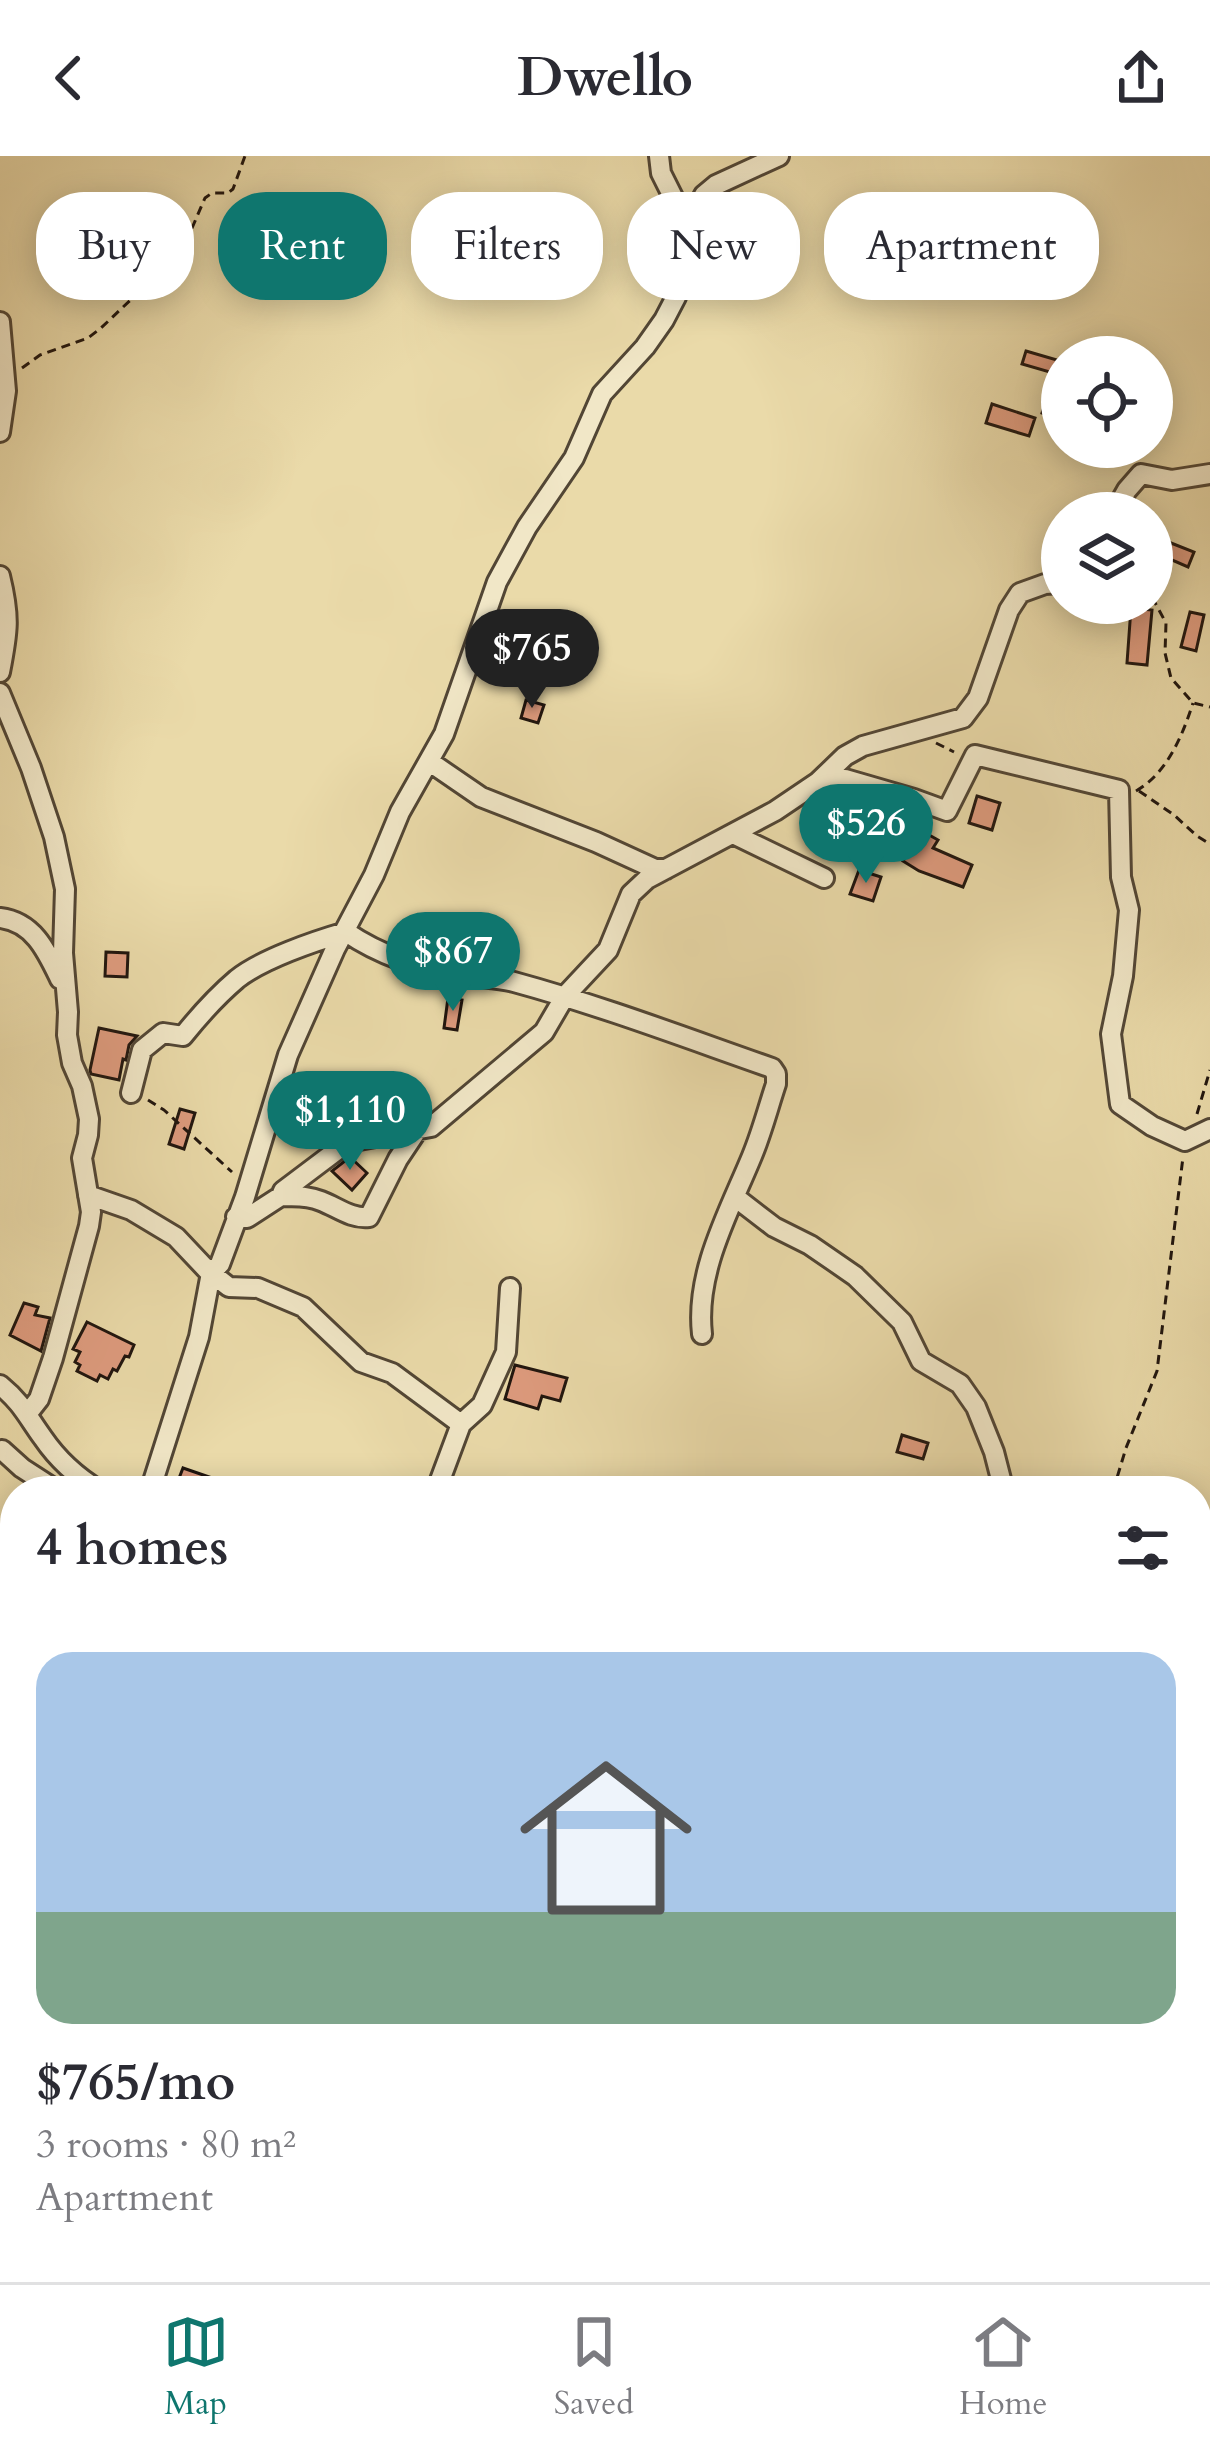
<!DOCTYPE html>
<meta charset="utf-8">
<style>
body{margin:0;font-family:Cardo,serif;background:#f7f7f7;color:#2b2b33;height:100vh;display:flex;flex-direction:column;font-size:45px;white-space:nowrap}
*{box-sizing:border-box;margin:0}
p{font-size:39px;color:#7c7c81}
.icon{flex:none;width:66px;height:66px;fill:none;stroke:currentColor;stroke-width:2;stroke-linecap:round;stroke-linejoin:round}
.map{position:relative;flex:1;overflow:hidden}
.sheet{position:absolute;left:0px;top:1320px;width:1212px;height:807px;display:flex;flex-direction:column;background:#fff;border-radius:48px 48px 0 0;box-shadow:0 6px 30px #0003}
.sheet>*{flex:none}
.guide{position:absolute;left:36px;top:36px;width:1140px;height:108px;display:flex;gap:24px}
.fabs{position:absolute;left:1041px;top:180px;display:grid;gap:24px}
.fabs a{display:grid;place-items:center;width:132px;height:132px;border-radius:50%;background:#fff;box-shadow:0 6px 30px #0003;font-size:60px}
.price{position:absolute;translate:-50% -102px;padding:0 27px;border-radius:42px;background:#0f766e;color:#fff;font-size:39px;line-height:78px;filter:drop-shadow(0 3px 6px #0008)}
.price::after{content:'';position:absolute;left:50%;top:72px;width:36px;height:27px;margin-left:-18px;background:inherit;clip-path:polygon(0 0,100% 0,50% 100%)}
.price.selected{background:#222;color:#fff}
ul{padding:0;list-style:none}
li{display:grid;align-content:center;gap:24px;height:636px;padding:0 36px}
li+li{border-top:3px solid #e1e1e2}
li span{display:grid;place-items:center;height:372px;border-radius:36px;color:#555}
li>.icon{margin-inline-start:auto}
span .icon{width:216px;height:216px;fill:#fffc;stroke-width:1}
li b{font-size:51px}
h2{display:flex;justify-content:space-between;align-items:center;height:144px;padding:0 36px;font-size:51px}
.tag{padding:0 42px;border-radius:48px;background:#fff;box-shadow:0 6px 30px #0003;font-size:42px;line-height:108px}
.tag.selected{background:#0f766e;color:#fff}
header{display:flex;justify-content:space-between;align-items:center;height:156px;padding:0 36px;background:#fff;font-size:54px;font-weight:700}
.dock{display:flex;justify-content:space-around;align-items:center;height:168px;border-top:3px solid #e1e1e2;background:#fff;font-size:33px;color:#7c7c81}
.dock a{display:grid;justify-items:center;gap:6px}
.dock .selected{color:#0f766e}
.map>svg:first-child{display:block}
</style>
<header><svg class="icon" aria-label="back" viewBox="0 0 24 24"><path d="M15 5l-7 7 7 7"/></svg>Dwello<svg class="icon" aria-label="share" viewBox="0 0 24 24"><path d="M12 15V3M7 8l5-5 5 5M5 13v7h14v-7"/></svg></header>
<div class="map">
<svg width="1210" height="2126" viewBox="0 0 1210 2126">
<rect width="100%" height="100%" fill="#eadaa9"/>
<filter id="stains"><feTurbulence type="fractalNoise" baseFrequency=".00167" numOctaves="4"/><feColorMatrix values="0 0 0 0 .2 0 0 0 0 .09 0 0 0 0 .02 0 0 0 .5 -.17"/></filter>
<radialGradient id="worn" r=".72"><stop offset=".6" stop-color="#630" stop-opacity="0"/><stop offset="1" stop-color="#630" stop-opacity=".3"/></radialGradient>
<path fill="#de9b7e" stroke="#20150e" stroke-width="3" d="M1026 195 1057 204 1053 217 1022 208Z
M1047 242 1062 247 1059 263 1042 257Z
M992 248 1035 262 1029 280 986 267Z
M1171 387 1194 396 1188 411 1165 401Z
M1131 452 1152 454 1147 509 1127 507Z
M1190 456 1204 459 1196 495 1181 491Z
M526 544 544 549 538 567 521 562Z
M977 640 1000 647 992 674 969 667Z
M922 675 938 684 933 692 972 709 963 731 919 715 903 705Z
M838 676 856 680 852 696 834 691Z
M859 714 881 721 873 745 850 738Z
M106 796 128 797 127 821 105 820Z
M448 842 462 844 457 874 444 872Z
M99 872 137 880 129 889 126 904 123 903 119 924 91 918 90 914Z
M180 953 195 957 184 993 169 988Z
M350 1001 367 1017 352 1034 332 1015Z
M24 1147 38 1151 35 1159 50 1162 41 1195 10 1179Z
M87 1166 134 1189 129 1201 125 1200 117 1215 113 1213 108 1223 100 1219 97 1225 77 1215 80 1209 75 1206 80 1196 73 1193Z
M515 1209 567 1222 560 1245 542 1240 538 1253 505 1243Z
M902 1279 928 1287 923 1303 897 1296Z
M183 1312 212 1322 207 1335H190L176 1330Z"/>
<g fill="none" stroke-linecap="round" stroke-linejoin="round">
<defs>
<path id="lane" d="M194 2126 202 2112"/>
<path id="street" d="M659 0 661 17 685 65 692 61
M0 166 6 235 0 276
M1114 357 1127 334 1141 318 1172 324 1210 318
M0 420C10 461 8 475 0 516
M0 537 31 612 54 681 65 733 63 797 68 856 67 879 72 907 82 930 89 963 88 979 82 1002 91 1056 89 1070 53 1202 39 1243 28 1257
M430 606 481 641 596 686 655 713H666
M818 626 845 600 863 590 963 562 978 542 1009 454 1020 437 1045 428 1062 427
M733 678 824 722
M0 762C34 766 47 796 60 823
M131 937 142 894 163 877 183 880C199 860 217 840 237 823 262 803 315 785 346 776 381 800 425 814 468 820 483 822 499 822 514 826 602 850 686 882 772 912L776 918V928C768 952 762 976 752 1000 729 1056 695 1116 702 1178
M88 1039 131 1054 176 1081 209 1116 218 1110
M281 1040C295 1041 306 1039 321 1045 337 1051 351 1063 369 1061L398 1003 418 973
M735 1041 774 1071 810 1089 855 1120 902 1166 921 1205 960 1228 976 1251 994 1296 1004 1335
M236 1061 247 1062 281 1040 283 1035 348 986 431 971 544 876 565 840 608 794 631 738 647 723 775 655 818 626 845 623 914 643 947 655 975 599 1119 634 1121 721 1129 754 1123 820 1111 878 1120 948 1152 970 1185 985 1210 973
M211 1117 229 1131 258 1132 303 1151 361 1206 392 1217 461 1268
M0 1229C22 1247 27 1260 43 1282 58 1304 77 1321 100 1335
M2 1294 22 1312 56 1334
M150 1335 199 1181 211 1117 220 1108 245 1041 288 899 335 793 374 719 400 656 444 578 497 426 527 371 574 302 602 238 645 191 664 164 676 141 685 112 692 61 704 39 716 29 779 0
M436 1335 461 1268 482 1249 506 1196 510 1132
M1197 1561 1210 1559
M0 1702 15 1688
M0 1863 15 1864
M0 2031 15 1984
M704 2112 710 2126
M908 2126 916 2112"/>
</defs>
<use href="#lane" stroke="#524635" stroke-width="15"/>
<use href="#street" stroke="#524635" stroke-width="24"/>
<path stroke="#20150e" stroke-width="3" stroke-dasharray="9 6" stroke-linecap="butt" d="M22 212 40 199 88 182 101 172 162 114 189 79 205 42 212 37H228L233 33 245 0
M1152 441 1166 467 1165 497 1171 522 1193 547 1210 551
M936 587 954 596
M1136 635C1167 617 1182 581 1193 547
M1139 635 1174 659 1197 680 1210 688
M148 944 164 954 232 1016
M1197 958 1210 914
M1113 1335 1126 1292 1157 1215 1183 1001
M1197 1640 1210 1643
M850 2112 859 2126
M467 2126 475 2112
M863 2126 865 2112"/>
<use href="#lane" stroke="#f1e7c7" stroke-width="9"/>
<use href="#street" stroke="#f1e7c7" stroke-width="18"/>
</g>
<rect width="100%" height="100%" filter="url(#stains)"/>
<rect width="100%" height="100%" fill="url(#worn)"/>
</svg>
<div class="fabs">
<a><svg class="icon" aria-label="locate" viewBox="0 0 24 24"><circle cx="12" cy="12" r="6"/><path d="M12 2v4M12 18v4M2 12h4M18 12h4"/></svg></a>
<a><svg class="icon" aria-label="layers" viewBox="0 0 24 24"><path d="M12 4l9 5-9 5-9-5zM3 14l9 5 9-5"/></svg></a>
</div>
<b class="price selected" style="left:532px;top:555px">$765</b>
<b class="price" style="left:866px;top:730px">$526</b>
<b class="price" style="left:453px;top:858px">$867</b>
<b class="price" style="left:350px;top:1017px">$1,110</b>
<div class="guide">
<a class="tag">Buy</a>
<a class="tag selected">Rent</a>
<a class="tag">Filters</a>
<a class="tag">New</a>
<a class="tag">Apartment</a>
</div>
<section class="sheet">
<h2>4 homes<svg class="icon" aria-label="filters" viewBox="0 0 24 24"><path d="M4 7h16M4 17h16"/><circle cx="9" cy="7" r="2"/><circle cx="15" cy="17" r="2"/></svg></h2>
<ul>
<li><span style="background:linear-gradient(#a9c7e8 70%,#7fa58c 0)"><svg class="icon" aria-label="home" viewBox="0 0 24 24"><path d="M3 11l9-7 9 7M6 9v11h12V9"/></svg></span><div><b>$765/mo</b><p>3 rooms · 80 m²</p><p>Apartment</p></div></li>
</ul>
</section>
</div>
<nav class="dock">
<a class="selected"><svg class="icon" aria-label="map" viewBox="0 0 24 24"><path d="M3 6l6-2 6 2 6-2v14l-6 2-6-2-6 2zM9 4v14M15 6v14"/></svg>Map</a>
<a><svg class="icon" aria-label="saved" viewBox="0 0 24 24"><path d="M7 4h10v16l-5-4-5 4z"/></svg>Saved</a>
<a><svg class="icon" aria-label="home" viewBox="0 0 24 24"><path d="M3 11l9-7 9 7M6 9v11h12V9"/></svg>Home</a>
</nav>
